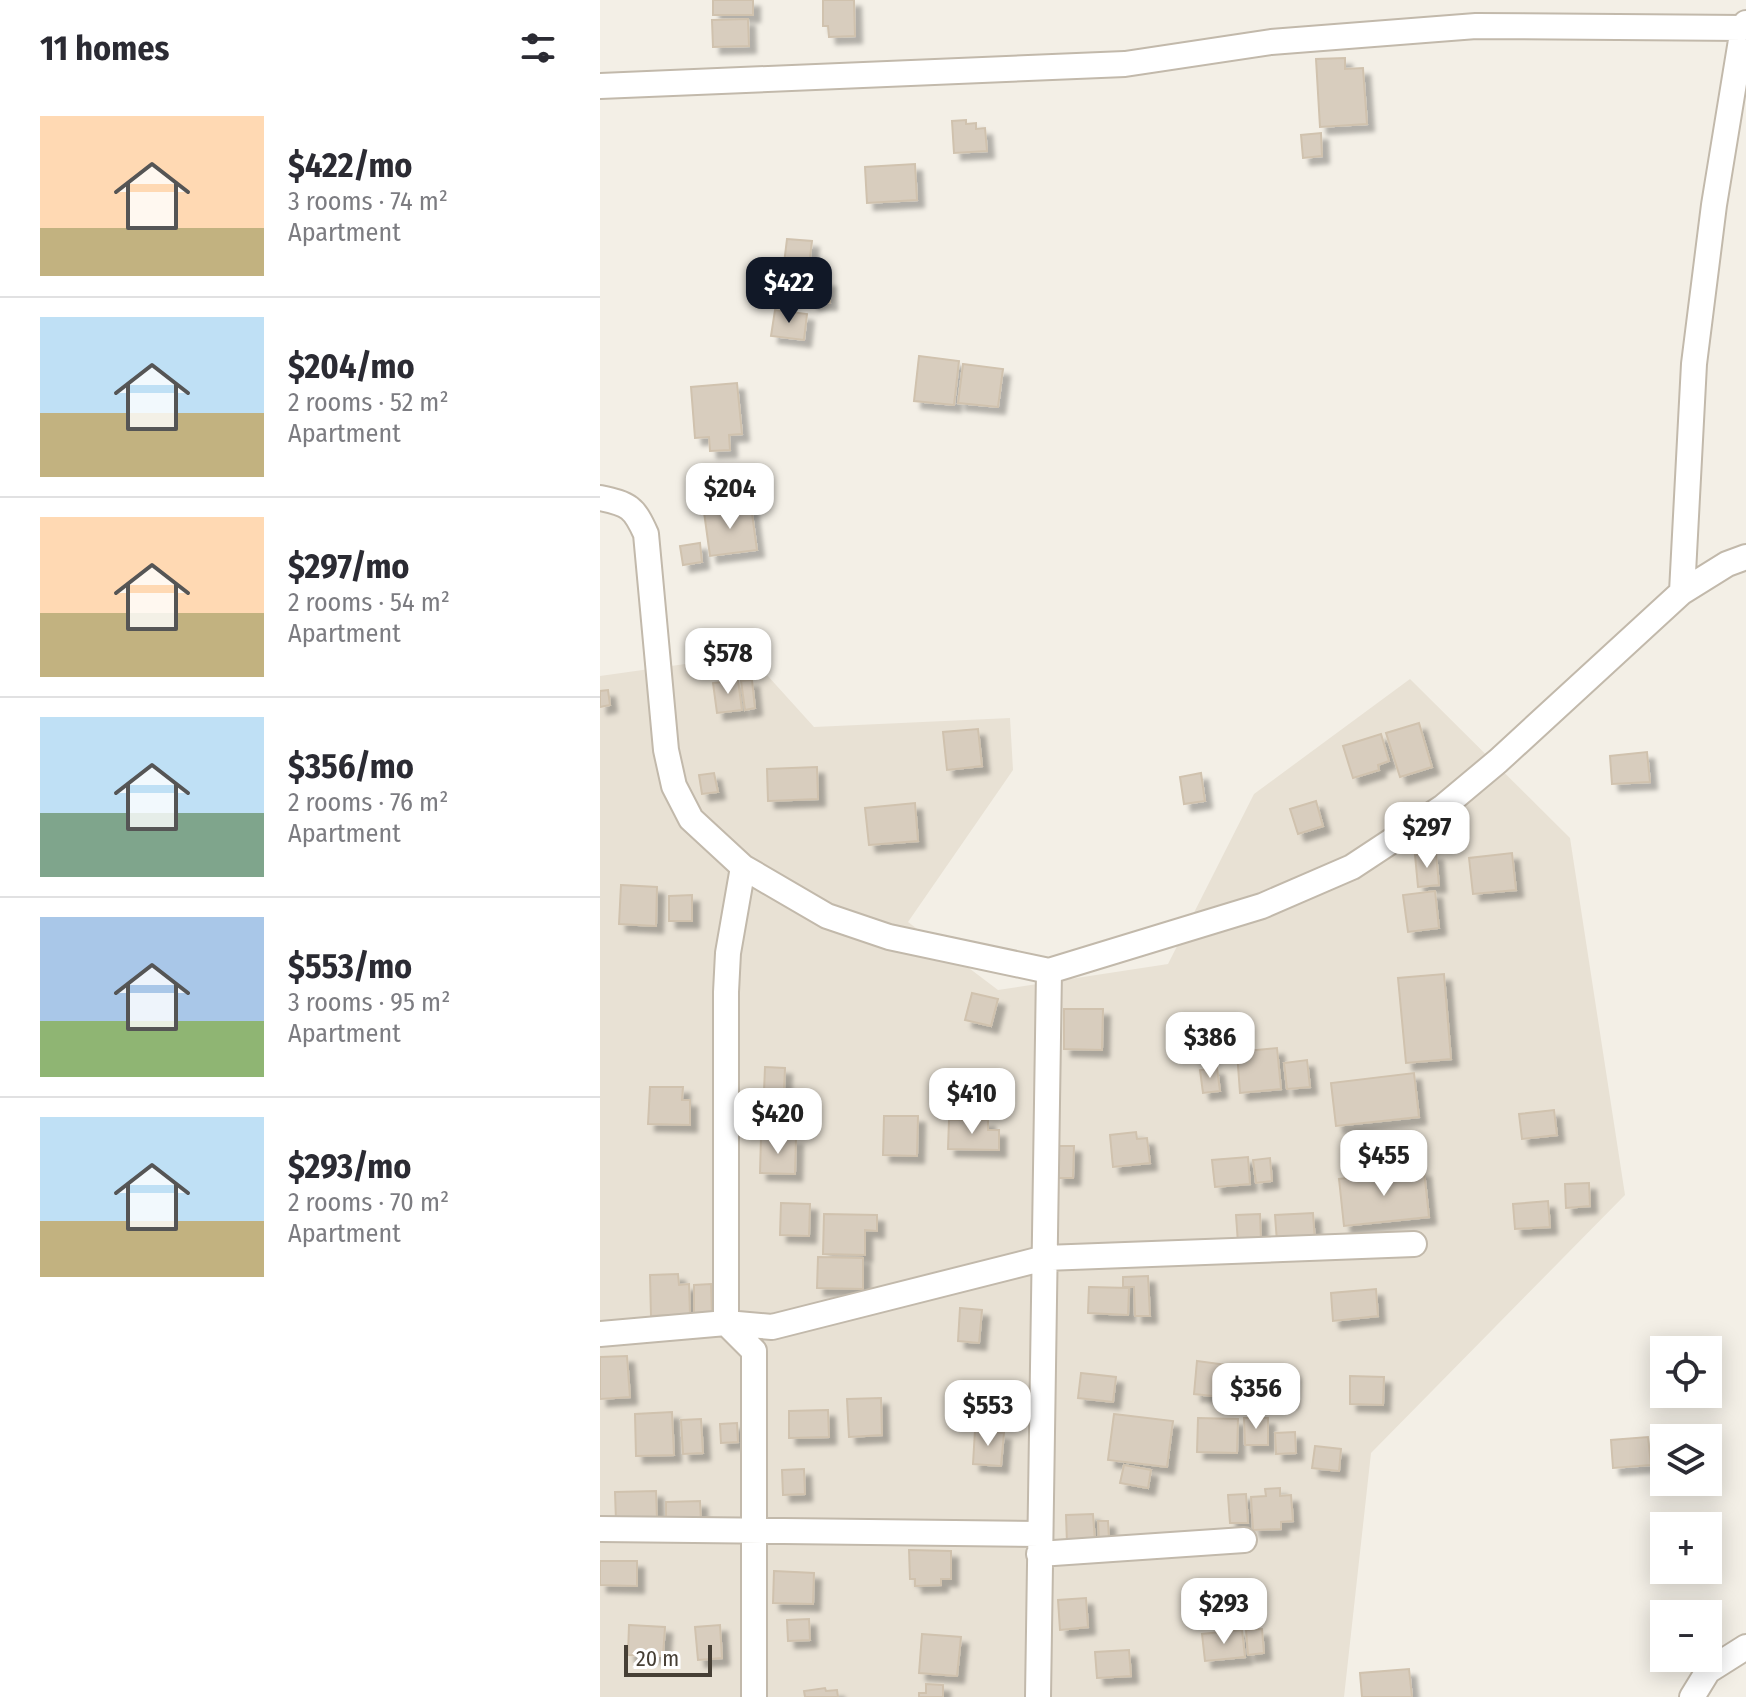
<!DOCTYPE html>
<meta charset="utf-8">
<style>
body{margin:0;font-family:"Fira Sans Condensed",sans-serif;background:#f7f7f7;color:#2b2b33;height:100vh;display:flex;flex-direction:column;font-size:30px;white-space:nowrap}
*{box-sizing:border-box;margin:0}
p{font-size:26px;color:#7c7c81}
.icon{flex:none;width:44px;height:44px;fill:none;stroke:currentColor;stroke-width:2;stroke-linecap:round;stroke-linejoin:round}
.map{position:relative;flex:1;overflow:hidden}
.drawer{display:flex;flex-direction:column;background:#fff;width:600px}
.drawer>*{flex:none}
.controls{position:absolute;left:1050px;top:1336px;display:grid;gap:16px}
.controls a{display:grid;place-items:center;width:72px;height:72px;border-radius:0px;background:#fff;box-shadow:0 4px 20px #0003;font-size:40px}
.scale{position:absolute;left:24px;bottom:20px;width:88px;box-sizing:border-box;padding-left:8px;border:4px solid #463f35;border-top:0;font-size:22px;line-height:28px;white-space:nowrap;color:#463f35;-webkit-text-stroke:6px #fff;paint-order:stroke}
.price{position:absolute;translate:-50% -68px;padding:0 18px;border-radius:16px;background:#fff;color:#222;font-size:26px;line-height:52px;filter:drop-shadow(0 2px 4px #0008)}
.price::after{content:'';position:absolute;left:50%;top:48px;width:24px;height:18px;margin-left:-12px;background:inherit;clip-path:polygon(0 0,100% 0,50% 100%)}
.price.current{background:#111827;color:#fff}
ul{padding:0;list-style:none}
li{display:flex;align-items:center;gap:24px;height:200px;padding:0 40px}
li+li{border-top:2px solid #e1e1e2}
li span{display:grid;place-items:center;flex:none;width:224px;height:160px;border-radius:0px;color:#555}
li>.icon{margin-inline-start:auto}
span .icon{width:96px;height:96px;fill:#fffc;stroke-width:1}
li b{font-size:34px}
h2{display:flex;justify-content:space-between;align-items:center;height:96px;padding:0 40px;font-size:34px}
main{display:flex;flex:1;min-height:0}
.map>svg:first-child{display:block}
</style>
<main>
<section class="drawer">
<h2>11 homes<svg class="icon" aria-label="filters" viewBox="0 0 24 24"><path d="M4 7h16M4 17h16"/><circle cx="9" cy="7" r="2"/><circle cx="15" cy="17" r="2"/></svg></h2>
<ul>
<li><span style="background:linear-gradient(#ffd9b3 70%,#c2b280 0)"><svg class="icon" aria-label="home" viewBox="0 0 24 24"><path d="M3 11l9-7 9 7M6 9v11h12V9"/></svg></span><div><b>$422/mo</b><p>3 rooms · 74 m²</p><p>Apartment</p></div></li>
<li><span style="background:linear-gradient(#bfe0f5 60%,#c2b280 0)"><svg class="icon" aria-label="home" viewBox="0 0 24 24"><path d="M3 11l9-7 9 7M6 9v11h12V9"/></svg></span><div><b>$204/mo</b><p>2 rooms · 52 m²</p><p>Apartment</p></div></li>
<li><span style="background:linear-gradient(#ffd9b3 60%,#c2b280 0)"><svg class="icon" aria-label="home" viewBox="0 0 24 24"><path d="M3 11l9-7 9 7M6 9v11h12V9"/></svg></span><div><b>$297/mo</b><p>2 rooms · 54 m²</p><p>Apartment</p></div></li>
<li><span style="background:linear-gradient(#bfe0f5 60%,#7fa58c 0)"><svg class="icon" aria-label="home" viewBox="0 0 24 24"><path d="M3 11l9-7 9 7M6 9v11h12V9"/></svg></span><div><b>$356/mo</b><p>2 rooms · 76 m²</p><p>Apartment</p></div></li>
<li><span style="background:linear-gradient(#a9c7e8 65%,#8fb573 0)"><svg class="icon" aria-label="home" viewBox="0 0 24 24"><path d="M3 11l9-7 9 7M6 9v11h12V9"/></svg></span><div><b>$553/mo</b><p>3 rooms · 95 m²</p><p>Apartment</p></div></li>
<li><span style="background:linear-gradient(#bfe0f5 65%,#c2b280 0)"><svg class="icon" aria-label="home" viewBox="0 0 24 24"><path d="M3 11l9-7 9 7M6 9v11h12V9"/></svg></span><div><b>$293/mo</b><p>2 rooms · 70 m²</p><p>Apartment</p></div></li>
</ul>
</section>
<div class="map">
<svg width="1146" height="1697" viewBox="0 0 1146 1697">
<defs>
<filter id="shadow"><feDropShadow dx="7" dy="7" stdDeviation="2" flood-color="#0004"/></filter>
</defs>
<rect width="100%" height="100%" fill="#f3efe6"/>
<path fill="#e8e1d4" d="M149 655 214 727 410 718 413 770 308 922 398 990 568 964 654 794 810 679 970 838 1025 1195 771 1453 744 1697H0V676Z"/>
<path fill="#d8cdbe" stroke="#d0c2ae" stroke-width="2" filter="url(#shadow)" d="M113 0H153V15H113Z
M223 0H254L255 36 229 37 228 26H223Z
M148 19 149 46 113 47 112 20Z
M745 58V69L763 68 767 124 720 127 716 59Z
M366 120V124L376 123V129L385 128 387 151 354 153 352 121Z
M721 133 722 156 703 158 701 135Z
M315 164 317 200 267 203 265 167Z
M187 239 212 241 208 274 183 272Z
M211 280H229L230 303H211Z
M175 310 207 314 204 340 171 336Z
M319 356 359 361 354 405 314 401Z
M363 364 403 369 398 407 358 403Z
M137 383 142 434 129 435 130 450 110 451 109 437 95 438 91 387Z
M151 506 157 550 110 556 104 512Z
M100 543 102 562 83 565 80 546Z
M138 680 142 710 117 713 113 683Z
M152 680 155 708 145 710 141 681Z
M8 690 10 705 0 707V691Z
M819 723 832 767 800 777 786 733Z
M378 729 382 766 347 770 343 732Z
M781 734 789 761 778 765 779 770 753 778 743 746Z
M1047 752 1050 782 1012 784 1010 756Z
M217 767 218 799 168 801 167 769Z
M114 773 118 792 102 794 99 775Z
M601 773 605 801 584 804 580 777Z
M716 801 723 826 698 834 690 809Z
M315 803 318 841 269 845 265 808Z
M836 853 839 885 818 887 815 855Z
M912 853 916 890 873 894 869 858Z
M21 885 57 887 56 926 19 924Z
M835 891 839 928 808 932 803 895Z
M92 895V921H69V896Z
M844 974 851 1059 806 1063 798 978Z
M372 993 398 999 391 1026 365 1020Z
M464 1009H503L502 1050 464 1049Z
M677 1048 681 1089 640 1093 637 1052Z
M707 1060 710 1087 687 1089 684 1063Z
M165 1067 185 1068 184 1092H164Z
M617 1068 620 1091 603 1093 600 1070Z
M814 1073 819 1117 736 1126 731 1083Z
M50 1087H83L82 1100H90V1125L48 1124Z
M954 1110 957 1135 922 1139 919 1114Z
M284 1116H318L317 1156 283 1155Z
M349 1120H388V1130H399V1150L348 1149Z
M536 1132 537 1139 547 1138 550 1163 513 1167 510 1135Z
M161 1137 196 1138 195 1174 160 1173Z
M457 1146H474L473 1178H457Z
M648 1157 650 1184 615 1187 612 1160Z
M670 1158 672 1181 656 1183 653 1160Z
M824 1170 829 1217 744 1226 739 1179Z
M989 1183 990 1206 966 1208 965 1184Z
M948 1201 950 1227 915 1229 913 1204Z
M181 1203 210 1204 209 1236 180 1235Z
M713 1213 715 1241 677 1242 675 1215Z
M224 1214 277 1215V1231L265 1230V1255L223 1254Z
M660 1214 661 1242 638 1243 636 1215Z
M218 1257 263 1258V1289L217 1288Z
M78 1274 79 1285 89 1284 90 1314 51 1316 50 1275Z
M548 1276 550 1316H535L534 1287H523V1277Z
M111 1284 112 1313H94V1285Z
M489 1287 529 1288 528 1315 488 1313Z
M776 1289 778 1316 733 1321 731 1293Z
M360 1308 382 1310 379 1343 358 1341Z
M27 1356 30 1397 0 1399V1357Z
M597 1361 635 1366 631 1398 594 1394Z
M655 1365 679 1367V1371L693 1372 691 1401 653 1398Z
M481 1373 516 1377 513 1402 478 1398Z
M750 1376 784 1377 783 1405 750 1404Z
M281 1398 282 1435 249 1437 247 1399Z
M228 1410 229 1437 189 1438V1411Z
M72 1412 74 1455 36 1456 35 1414Z
M514 1414 573 1421 567 1467 508 1460Z
M598 1418 638 1419 637 1453 597 1452Z
M644 1418H668V1445H645Z
M101 1419 103 1453 83 1454 81 1420Z
M137 1423 138 1442 121 1443 120 1424Z
M375 1430 404 1433 401 1466 373 1464Z
M695 1432 696 1453 676 1454 675 1433Z
M1048 1437 1051 1465 1013 1468 1011 1440Z
M715 1446 741 1449 739 1471 712 1468Z
M524 1465 551 1470 548 1488 520 1483Z
M204 1469 205 1494 183 1495 182 1470Z
M680 1488V1496L691 1495 693 1521 681 1522V1529L653 1530 651 1497 666 1496 665 1489Z
M56 1491 57 1519 16 1521 15 1492Z
M646 1494 648 1523H630L628 1495Z
M100 1501 101 1524 66 1525V1502Z
M493 1514 495 1541 467 1543 466 1515Z
M498 1521H508L509 1539 499 1540Z
M309 1550 351 1551V1579H341V1585L315 1586V1579H310Z
M0 1561H37V1586L0 1585Z
M174 1571 214 1573 213 1604 173 1603Z
M486 1598 488 1627 460 1630 458 1600Z
M209 1619 210 1640 188 1641 187 1620Z
M29 1625 65 1627 63 1656 28 1655Z
M120 1625 122 1658 98 1660 95 1627Z
M662 1629 664 1653 648 1655 646 1630Z
M642 1630 645 1657 605 1661 602 1634Z
M322 1634 361 1637 357 1676 319 1673Z
M529 1650 531 1676 497 1678 495 1652Z
M809 1669 812 1697H762L760 1673Z
M326 1684 343 1685V1697H319V1693H326Z
M225 1688 226 1691 237 1690 238 1697H205L204 1691Z"/>
<g fill="none" stroke-linecap="round" stroke-linejoin="round">
<defs>
<path id="street" d="M0 86 525 64 671 42 876 26 1143 28
M0 498C29 504 34 507 46 534L66 750 74 786 91 819 143 867 227 916 289 937 449 971 662 906 752 867 843 807 898 761 1082 592 1127 564 1146 557
M1082 592 1094 364 1114 205 1143 28 1146 23
M143 867 128 953 126 992V1323L154 1351V1697
M0 1334 126 1323 172 1327 445 1258 814 1244
M0 1529 439 1534
M439 1554 644 1540
M438 1697 449 971
M1092 1697 1108 1671 1146 1647"/>
</defs>
<use href="#street" stroke="#c2b9ab" stroke-width="28"/>
<use href="#street" stroke="#fff" stroke-width="24"/>
</g>
</svg>
<div class="controls">
<a><svg class="icon" aria-label="locate" viewBox="0 0 24 24"><circle cx="12" cy="12" r="6"/><path d="M12 2v4M12 18v4M2 12h4M18 12h4"/></svg></a>
<a><svg class="icon" aria-label="layers" viewBox="0 0 24 24"><path d="M12 4l9 5-9 5-9-5zM3 14l9 5 9-5"/></svg></a>
<a>+</a>
<a>−</a>
</div>
<div class="scale">20 m</div>
<b class="price current" style="left:189px;top:325px">$422</b>
<b class="price" style="left:130px;top:531px">$204</b>
<b class="price" style="left:128px;top:696px">$578</b>
<b class="price" style="left:827px;top:870px">$297</b>
<b class="price" style="left:610px;top:1080px">$386</b>
<b class="price" style="left:372px;top:1136px">$410</b>
<b class="price" style="left:178px;top:1156px">$420</b>
<b class="price" style="left:784px;top:1198px">$455</b>
<b class="price" style="left:656px;top:1431px">$356</b>
<b class="price" style="left:388px;top:1448px">$553</b>
<b class="price" style="left:624px;top:1646px">$293</b>
</div>
</main>
